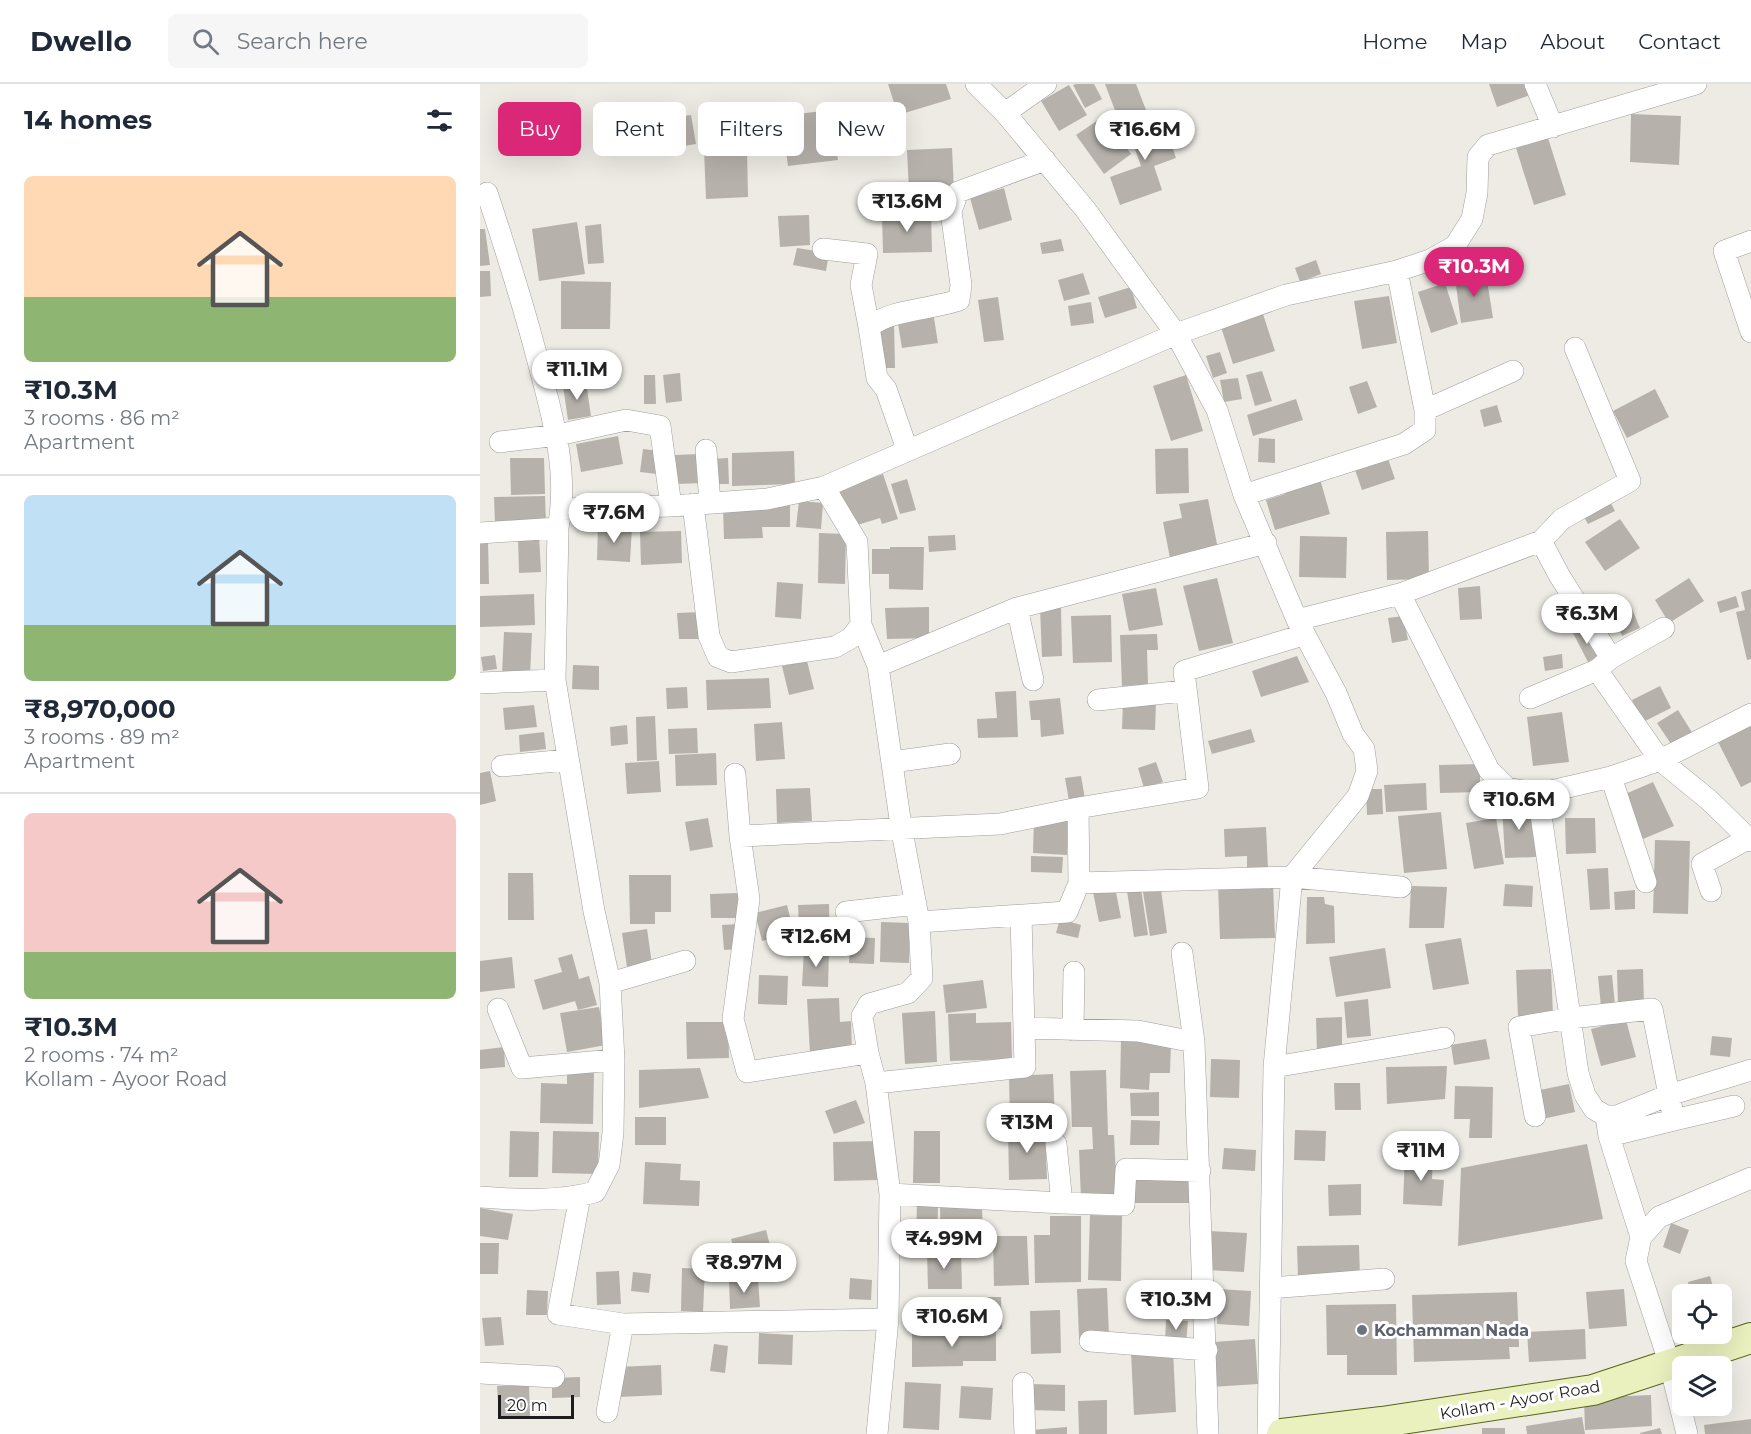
<!DOCTYPE html>
<meta charset="utf-8">
<style>
body{margin:0;font-family:Montserrat,sans-serif;background:#f6f6f7;color:#1f2937;height:100vh;display:flex;flex-direction:column;font-size:22px;white-space:nowrap}
*{box-sizing:border-box;margin:0}
p{font-size:20px;color:#747a83}
.icon{flex:none;width:33px;height:33px;fill:none;stroke:currentColor;stroke-width:2;stroke-linecap:round;stroke-linejoin:round}
.map{position:relative;flex:1;overflow:hidden}
.side{display:flex;flex-direction:column;background:#fff;width:480px}
.side>*{flex:none}
.guide{position:absolute;left:18px;top:18px;width:570px;height:54px;display:flex;gap:12px}
.fabs{position:absolute;left:1192px;top:1200px;display:grid;gap:12px}
.fabs a{display:grid;place-items:center;width:60px;height:60px;border-radius:9px;background:#fff;box-shadow:0 6px 24px #0002;font-size:30px}
.scale{position:absolute;left:18px;bottom:15px;width:76px;box-sizing:border-box;padding-left:6px;border:3px solid #1d1d1d;border-top:0;font-size:16px;line-height:21px;white-space:nowrap;color:#1d1d1d;-webkit-text-stroke:4px #fff;paint-order:stroke}
.price{position:absolute;translate:-50% -51px;padding:0 14px;border-radius:21px;background:#fff;color:#222;font-size:20px;line-height:39px;filter:drop-shadow(0 2px 3px #0008)}
.price::after{content:'';position:absolute;left:50%;top:36px;width:18px;height:14px;margin-left:-9px;background:inherit;clip-path:polygon(0 0,100% 0,50% 100%)}
.price.active{background:#db2777;color:#fff}
ul{padding:0;list-style:none}
li{display:grid;align-content:center;gap:12px;height:318px;padding:0 24px}
li+li{border-top:2px solid #e0e1e3}
li span{display:grid;place-items:center;height:186px;border-radius:9px;color:#555}
li>.icon{margin-inline-start:auto}
span .icon{width:108px;height:108px;fill:#fffc;stroke-width:1}
li b{font-size:26px}
h2{display:flex;justify-content:space-between;align-items:center;height:72px;padding:0 24px;font-size:26px}
.pill{padding:0 21px;border-radius:9px;background:#fff;box-shadow:0 6px 24px #0002;font-size:21px;line-height:54px}
.pill.active{background:#db2777;color:#fff}
header{display:flex;align-items:center;gap:36px;box-sizing:border-box;height:84px;padding:0 30px;background:#fff;border-bottom:2px solid #e0e1e3}
header strong{font-size:28px}
nav{display:flex;gap:33px;margin-inline-start:auto;font-size:21px}
.search{width:420px;height:54px;background:#f6f6f7;display:flex;align-items:center;gap:15px;box-sizing:border-box;padding:0 21px;border-radius:9px;color:#747a83;font-size:22px}
main{display:flex;flex:1;min-height:0}
.map>svg:first-child{display:block}
</style>
<header>
<strong>Dwello</strong>
<div class="search"><svg class="icon" aria-label="search" viewBox="0 0 24 24"><circle cx="10" cy="10" r="6"/><path d="M15 15l6 6"/></svg>Search here</div>
<nav><a>Home</a><a>Map</a><a>About</a><a>Contact</a></nav>
</header>
<main>
<section class="side">
<h2>14 homes<svg class="icon" aria-label="filters" viewBox="0 0 24 24"><path d="M4 7h16M4 17h16"/><circle cx="9" cy="7" r="2"/><circle cx="15" cy="17" r="2"/></svg></h2>
<ul>
<li><span style="background:linear-gradient(#ffd9b3 65%,#8fb573 0)"><svg class="icon" aria-label="home" viewBox="0 0 24 24"><path d="M3 11l9-7 9 7M6 9v11h12V9"/></svg></span><div><b>₹10.3M</b><p>3 rooms · 86 m²</p><p>Apartment</p></div></li>
<li><span style="background:linear-gradient(#bfe0f5 70%,#8fb573 0)"><svg class="icon" aria-label="home" viewBox="0 0 24 24"><path d="M3 11l9-7 9 7M6 9v11h12V9"/></svg></span><div><b>₹8,970,000</b><p>3 rooms · 89 m²</p><p>Apartment</p></div></li>
<li><span style="background:linear-gradient(#f6c9c9 75%,#8fb573 0)"><svg class="icon" aria-label="home" viewBox="0 0 24 24"><path d="M3 11l9-7 9 7M6 9v11h12V9"/></svg></span><div><b>₹10.3M</b><p>2 rooms · 74 m²</p><p>Kollam - Ayoor Road</p></div></li>
</ul>
</section>
<div class="map">
<svg width="1271" height="1350" viewBox="0 0 1271 1350">
<rect width="100%" height="100%" fill="#edebe4"/>
<path fill="#b6b1ab" d="M408 0H466L471 15 418 31Z
M596 0H614L622 15 605 24 593 1Z
M625 0H656L666 26 639 37Z
M1009 0H1046L1050 11 1017 23Z
M589 1 607 31 579 47 561 17Z
M351 26 358 76 308 82 301 32Z
M1151 30 1201 32 1199 81 1150 78Z
M211 31 216 60 178 66 173 36Z
M681 31 696 74 674 82 682 106 640 121 630 93 661 82 647 43Z
M624 32 651 70 624 90 596 51Z
M1068 54 1086 111 1054 121 1036 64Z
M267 64 268 113 226 115 224 66Z
M472 64 474 107 429 108 427 66Z
M524 104 532 136 499 146 490 114Z
M402 130H451L452 168 403 169Z
M329 131 330 161 300 163 298 132Z
M97 138 105 190 59 197 52 145Z
M121 140 124 179 108 180 105 142Z
M0 145H5L10 181 0 182Z
M581 155 584 167 562 170 560 159Z
M317 164 349 169 346 187 313 181Z
M988 173 992 189 962 196 958 180Z
M836 176 841 190 820 198 815 184Z
M0 187H10L11 212 0 213Z
M603 189 610 210 584 217 578 196Z
M1006 190 1013 234 981 239 975 194Z
M81 197 131 198 130 245H81Z
M965 199 978 240 951 249 938 208Z
M651 203 657 224 625 234 618 213Z
M909 212 917 259 882 265 874 217Z
M518 213 524 256 504 258 498 216Z
M611 218 614 239 591 242 588 222Z
M782 227 795 267 753 280 740 240Z
M453 228 458 259 422 264 417 234Z
M398 239H414L415 284H398Z
M740 268 747 289 733 294 726 272Z
M782 287 792 317 775 322 766 291Z
M200 289 202 317 186 319 183 291Z
M164 291H175L176 320H164Z
M706 291 723 347 691 357 673 302Z
M758 294 762 315 744 318 740 296Z
M887 297 897 323 878 330 869 303Z
M106 298 111 332 88 336 83 302Z
M1175 305 1189 333 1147 354 1133 327Z
M816 315 823 336 773 352 767 331Z
M1017 321 1022 338 1004 343 1000 326Z
M138 352 143 380 101 388 96 360Z
M779 354 795 355V379L778 378Z
M708 364 709 409 676 410 675 365Z
M163 365 180 367 177 390 160 388Z
M314 367 315 400 252 402V369Z
M906 369 915 395 882 406 873 380Z
M221 370 222 399 196 400 195 371Z
M30 374H64L65 410 31 411Z
M248 374 249 400H233L232 375Z
M403 390 418 435 402 440 400 434 371 443 359 405Z
M427 395 436 426 420 430 411 400Z
M840 395 850 430 795 446 786 416 805 410 804 405Z
M65 412 66 439 15 440 14 413Z
M1127 412 1135 427 1108 440 1100 426Z
M728 415 738 465 690 474 683 438 702 434 699 420Z
M319 417 343 419 341 445 316 443Z
M310 420V443H282L283 454 244 455 243 423Z
M1140 435 1160 464 1125 487 1105 458Z
M118 442 152 443 150 478 117 476Z
M201 447 202 479 161 481 160 448Z
M948 447 949 495 907 496 906 448Z
M339 449 366 450 365 500 338 499Z
M475 451 476 466 449 468 448 452Z
M59 452 61 488 39 489 38 453Z
M820 452 867 453 866 494 819 493Z
M0 457H8L9 500H0Z
M410 463H444L443 506 409 505V490H392V465H410Z
M737 494 753 559 719 567 703 502Z
M1209 494 1224 517 1189 539 1175 516Z
M297 498 323 500 321 535 295 533Z
M1000 502 1002 535 980 536 978 504Z
M676 504 683 541 649 547 642 510Z
M1271 505V575L1267 576 1256 528 1265 526 1261 508Z
M54 510 55 541 0 543V512Z
M1256 512 1259 523 1240 529 1237 518Z
M449 523V554L407 555 405 524Z
M560 524H581L582 572 562 573Z
M1152 525 1160 544 1142 552 1134 532Z
M220 528 221 555H199L197 529Z
M631 531 632 578 593 579 591 532Z
M923 532 928 556 912 559 908 534Z
M1105 543 1121 572 1108 578 1093 549Z
M24 548 52 549 50 591 22 590Z
M677 550 678 566H667L668 601 642 602 640 551Z
M1082 570 1083 584 1065 587 1063 573Z
M15 571 17 585 3 587 1 573Z
M817 572 829 598 781 613 772 587Z
M327 577 334 605 309 611 302 582Z
M93 581 119 582V606L92 605Z
M289 594 291 624 227 626 226 596Z
M1180 602 1191 624 1163 638 1152 616Z
M207 603 208 624 187 625 186 604Z
M536 607 538 653 498 654 497 635 517 634 515 608Z
M580 614 584 650 561 653 560 636H551L549 617Z
M643 617 676 619 675 646 642 645Z
M54 621 57 643 25 646 23 624Z
M1198 626 1213 650 1193 663 1177 639Z
M1082 628 1089 678 1053 682 1047 633Z
M175 632 177 676 157 677 156 633Z
M302 638 305 675 276 677 274 640Z
M147 641 148 660 131 662 130 643Z
M1271 642V698L1261 703 1238 658Z
M217 644 218 669 189 670 188 645Z
M771 645 775 658 732 670 728 657Z
M64 648 66 665 40 668 39 651Z
M236 669 237 701 196 702 195 671Z
M179 677 181 708 147 710 145 679Z
M676 678 683 698 664 704 658 684Z
M1000 680V708L960 709 959 681Z
M10 687 16 717 0 721V689Z
M601 692 605 715 589 717 585 694Z
M1173 698 1194 742 1163 755 1143 711Z
M946 699 947 726 906 728 904 701Z
M330 704 332 737 297 739 296 705Z
M886 705H902L903 730 887 731Z
M1054 721 1056 773 1025 774 1022 722Z
M961 728 967 785 924 789 918 732Z
M228 734 233 763 210 767 205 738Z
M1016 734 1024 780 994 785 986 739Z
M1085 734H1115L1116 769 1086 770Z
M554 736 588 737 587 771 553 769Z
M786 743 788 785H767V772L745 773 744 745Z
M1175 756 1210 757 1208 830 1173 829Z
M551 772 583 773 582 789 551 788Z
M1128 784 1130 825 1110 826 1107 785Z
M28 789H53L54 836H28Z
M149 791H191V828H175V840H150Z
M793 798 795 854 740 855 738 800Z
M1025 800 1053 802 1052 823 1023 822Z
M931 802 967 803 964 844H929Z
M635 803 641 834 619 838 613 808Z
M661 805 668 851 654 853 647 807Z
M681 806 687 849 670 852 663 808Z
M1155 806V825L1135 826 1134 808Z
M258 809V834H231L230 810Z
M827 813H844L845 820 854 822 855 859 826 860Z
M349 820 350 860 320 861 318 821Z
M307 821 314 849 282 857 275 829Z
M580 835 601 841 598 854 576 849Z
M401 838 430 839 429 879 400 878Z
M259 840 261 865 244 866 242 841Z
M167 845 172 880 147 883 142 849Z
M370 853 395 854 394 880 369 879Z
M981 854 989 900 953 906 945 860Z
M905 864 911 904 856 913 849 873Z
M324 865 349 866 348 903 322 902Z
M92 870 99 895 109 892 117 921 98 926 95 917 63 926 54 896 82 888 78 874Z
M32 873 35 904 0 908V877Z
M1071 885 1073 931 1038 933 1036 886Z
M1163 885 1164 920 1138 921 1137 886Z
M279 891 308 892 307 921 278 920Z
M1132 891 1135 921 1121 923 1118 892Z
M503 896 507 924 466 929 463 901Z
M359 914 360 938 371 937 372 967 330 969 327 915Z
M888 915 891 952 867 954 864 918Z
M119 923 126 961 87 968 80 929Z
M455 927 457 978 425 980 422 929Z
M496 929V939L531 938 532 975 470 977 468 930Z
M862 933V968L837 969 836 934Z
M1146 936 1156 973 1121 982 1111 945Z
M206 938H248L249 974 207 975Z
M1232 952 1252 954 1250 973 1230 971Z
M1006 955 1010 975 974 981 971 961Z
M641 956 691 958 690 989H670L669 1006 640 1004Z
M24 963 25 983 0 985V966Z
M731 975 760 976 759 1014 730 1013Z
M967 982 965 1015 907 1020 906 983Z
M220 984 229 1014 159 1024V986Z
M626 986 628 1051H634L637 1114 601 1115 599 1066 613 1065 612 1043H592L590 987Z
M87 989H114L113 1040 60 1039 61 999 87 1000Z
M573 990 575 1036 530 1038 529 992Z
M854 999H880L881 1026H855Z
M1089 1000 1095 1028 1062 1035 1055 1007Z
M975 1002 1013 1003 1012 1054H989L990 1035H974Z
M679 1008V1032H651L650 1009Z
M376 1016 385 1039 354 1050 345 1027Z
M155 1033H186V1061H155Z
M651 1036 680 1037 679 1061H650Z
M565 1044 567 1095 529 1096 528 1045Z
M815 1046 846 1047 845 1077 814 1076Z
M30 1047 59 1048 58 1093H29Z
M73 1047 119 1048 118 1090 72 1089Z
M434 1047H460V1099H433Z
M398 1057 399 1096 354 1097 353 1058Z
M1107 1060 1123 1135 978 1162 981 1084Z
M744 1064 776 1066 775 1087 742 1085Z
M925 1070 953 1071 952 1095 964 1096 962 1122 923 1120Z
M165 1078 201 1080 200 1096 220 1097 219 1122 163 1120Z
M653 1089 709 1090V1119H653Z
M881 1100V1131L849 1132 848 1101Z
M437 1120 458 1121 457 1158 436 1157Z
M502 1122 503 1159 461 1160 460 1123Z
M0 1124 33 1130 28 1156 0 1152Z
M610 1131 642 1132 641 1197 608 1196Z
M570 1132H601V1198L555 1199 554 1151H570Z
M1191 1139 1209 1146 1200 1170 1183 1163Z
M286 1146 292 1169 258 1178 251 1155Z
M729 1147 767 1149 764 1188 726 1186Z
M513 1152H547L549 1201 514 1202Z
M0 1159H19L18 1190H0Z
M879 1161 880 1194 818 1195 817 1162Z
M447 1167H481L482 1205H448Z
M202 1184 225 1185 223 1228 201 1227Z
M139 1187 141 1220 117 1221 116 1188Z
M153 1188 171 1190 169 1209 151 1207Z
M1230 1192 1235 1210H1211L1208 1198Z
M370 1194 392 1196 391 1216 369 1215Z
M278 1195 280 1223 250 1225 249 1196Z
M627 1204 629 1252 599 1254 597 1205Z
M739 1205 771 1207 769 1242 737 1240Z
M1144 1205 1147 1242 1109 1245 1106 1208Z
M47 1206 68 1207 67 1231H46Z
M1037 1208 1039 1263H1029L1030 1275 934 1278 932 1211Z
M481 1213H521L522 1245 481 1246Z
M916 1220 917 1291H867V1271H847L846 1221Z
M580 1226 581 1269 551 1270 550 1227Z
M21 1233 24 1261 5 1262 2 1234Z
M686 1236 708 1237 706 1259 685 1258Z
M1105 1245 1106 1275 1049 1278 1047 1248Z
M516 1247V1277H483V1282L432 1283V1248Z
M279 1249 313 1251 312 1281 278 1280Z
M775 1255 778 1300 731 1303 730 1281H736L734 1258Z
M234 1260 248 1262 245 1289 230 1287Z
M693 1267 696 1328 654 1331 651 1268Z
M181 1281 182 1311 139 1313 137 1283Z
M100 1293V1313L72 1314V1294Z
M425 1298 461 1300 459 1346 423 1344Z
M550 1300 585 1301V1327L549 1326Z
M49 1301 50 1333 19 1334 17 1302Z
M481 1302 513 1304 511 1336 479 1334Z
M1171 1311 1172 1342 1105 1346 1104 1314Z
M627 1316V1350H599L598 1317Z
M1102 1333 1105 1350H1047L1046 1342Z
M1271 1335V1350H1225L1224 1341Z
M587 1343V1350H551V1346Z
M1002 1344H1025V1350H1002Z
M1180 1344 1182 1350H1160V1349Z"/>
<g fill="none" stroke-linecap="round" stroke-linejoin="round">
<defs>
<path id="street" d="M496 0 525 29 605 125 696 250 737 326 764 411 817 536 856 609 873 650 884 665 887 687 878 712 812 793 794 983 788 1350
M1055 0 1073 43
M525 29 566 0
M1271 157 1244 167 1271 248
M343 165 387 170 381 201 389 243
M945 326 1033 287
M20 358 78 351 146 336 180 342 191 422
M427 365 406 305 397 294 389 243C411 225 450 226 479 216L481 201 471 127 478 108 565 76
M226 366 230 419
M344 403 696 250 806 211 917 187 950 176 975 162 992 135 997 109 998 73 1008 61 1216 0
M764 411 924 360 945 346V326L917 187
M213 420 229 552 238 573 251 578 355 563 371 554 381 541
M82 425 191 422 287 415 344 403 377 458 381 541 398 582 537 524 786 459
M0 449 78 444
M1061 457 1082 435 1150 397 1095 264
M920 510 1009 686 1027 704 1058 710 1131 693 1180 676 1271 630
M537 524 553 596
M817 536 920 510 1061 457 1079 491 1131 574 1117 586 1180 676 1229 716 1271 757
M1131 574 1184 544
M398 582 421 742 439 838
M0 599 75 596
M1050 614 1117 586
M618 616 704 607
M412 678 470 670
M22 682 87 676
M255 690 260 752
M1131 693 1166 798
M1058 710 1098 989 1105 1011 1114 1025 1126 1032H1137L1189 1011 1271 986
M598 724 599 799
M1231 807 1222 780 1269 754
M366 828 436 820
M702 869 714 958
M130 899 205 877
M18 925 42 984 134 976
M544 944 658 947 714 958 728 1350
M593 946 594 888
M388 969 267 988 253 935 269 815 260 752 520 740 598 724 718 704 704 587 823 551
M794 983 964 954
M396 999 545 983 541 832
M1055 1032 1039 943 1091 934 1172 925 1194 1036 1129 1052
M1194 1036 1254 1022
M1127 1039 1129 1052 1161 1153
M410 1110 582 1119 576 1060
M100 1112 78 1230 143 1240 408 1235
M0 1113C38 1116 78 1118 115 1108L129 1081 133 1049 134 976 130 899 114 827 75 596 78 444C89 389 73 334 59 281 44 223 26 166 7 109
M582 1119 644 1121 646 1085 720 1087
M790 1204 904 1195
M610 1257 727 1266
M0 1289 74 1293
M543 1299 545 1350
M127 1328 143 1240
M397 1350 408 1235 410 1110 396 999 388 969 382 932 389 920 428 909 442 894 439 838 587 828 599 799 812 793 921 803
M1207 1350 1190 1281 1156 1177 1161 1153 1179 1133 1271 1094"/>
<path id="secondary" d="M802 1350 902 1338 1113 1306 1271 1254"/>
</defs>
<use href="#street" stroke="#9e9e9e" stroke-width="22"/>
<use href="#secondary" stroke="#566612" stroke-width="32"/>
<use href="#street" stroke="#fff" stroke-width="21"/>
<use href="#secondary" stroke="#eaf1be" stroke-width="30"/>
</g>
<circle fill="#6b7280" stroke="#fff" stroke-width="2" cx="882" cy="1246" r="6"/>
<g text-anchor="middle" dominant-baseline="central" stroke-width="6" stroke-linejoin="round" paint-order="stroke">
<g font-size="16" font-weight="bold" fill="#5b616d" stroke="#fff" text-anchor="start">
<text x="894" y="1246">Kochamman Nada</text>
</g>
<g font-size="16" fill="#1d1d1d" stroke="#fff">
<text transform="translate(1040 1316) rotate(-10)">Kollam - Ayoor Road</text>
</g>
</g>
</svg>
<div class="fabs">
<a><svg class="icon" aria-label="locate" viewBox="0 0 24 24"><circle cx="12" cy="12" r="6"/><path d="M12 2v4M12 18v4M2 12h4M18 12h4"/></svg></a>
<a><svg class="icon" aria-label="layers" viewBox="0 0 24 24"><path d="M12 4l9 5-9 5-9-5zM3 14l9 5 9-5"/></svg></a>
</div>
<div class="scale">20 m</div>
<b class="price" style="left:665px;top:77px">₹16.6M</b>
<b class="price" style="left:427px;top:149px">₹13.6M</b>
<b class="price active" style="left:994px;top:214px">₹10.3M</b>
<b class="price" style="left:97px;top:317px">₹11.1M</b>
<b class="price" style="left:134px;top:460px">₹7.6M</b>
<b class="price" style="left:1107px;top:561px">₹6.3M</b>
<b class="price" style="left:1039px;top:747px">₹10.6M</b>
<b class="price" style="left:336px;top:884px">₹12.6M</b>
<b class="price" style="left:547px;top:1070px">₹13M</b>
<b class="price" style="left:941px;top:1098px">₹11M</b>
<b class="price" style="left:464px;top:1186px">₹4.99M</b>
<b class="price" style="left:264px;top:1210px">₹8.97M</b>
<b class="price" style="left:696px;top:1247px">₹10.3M</b>
<b class="price" style="left:472px;top:1264px">₹10.6M</b>
<div class="guide">
<a class="pill active">Buy</a>
<a class="pill">Rent</a>
<a class="pill">Filters</a>
<a class="pill">New</a>
</div>
</div>
</main>
